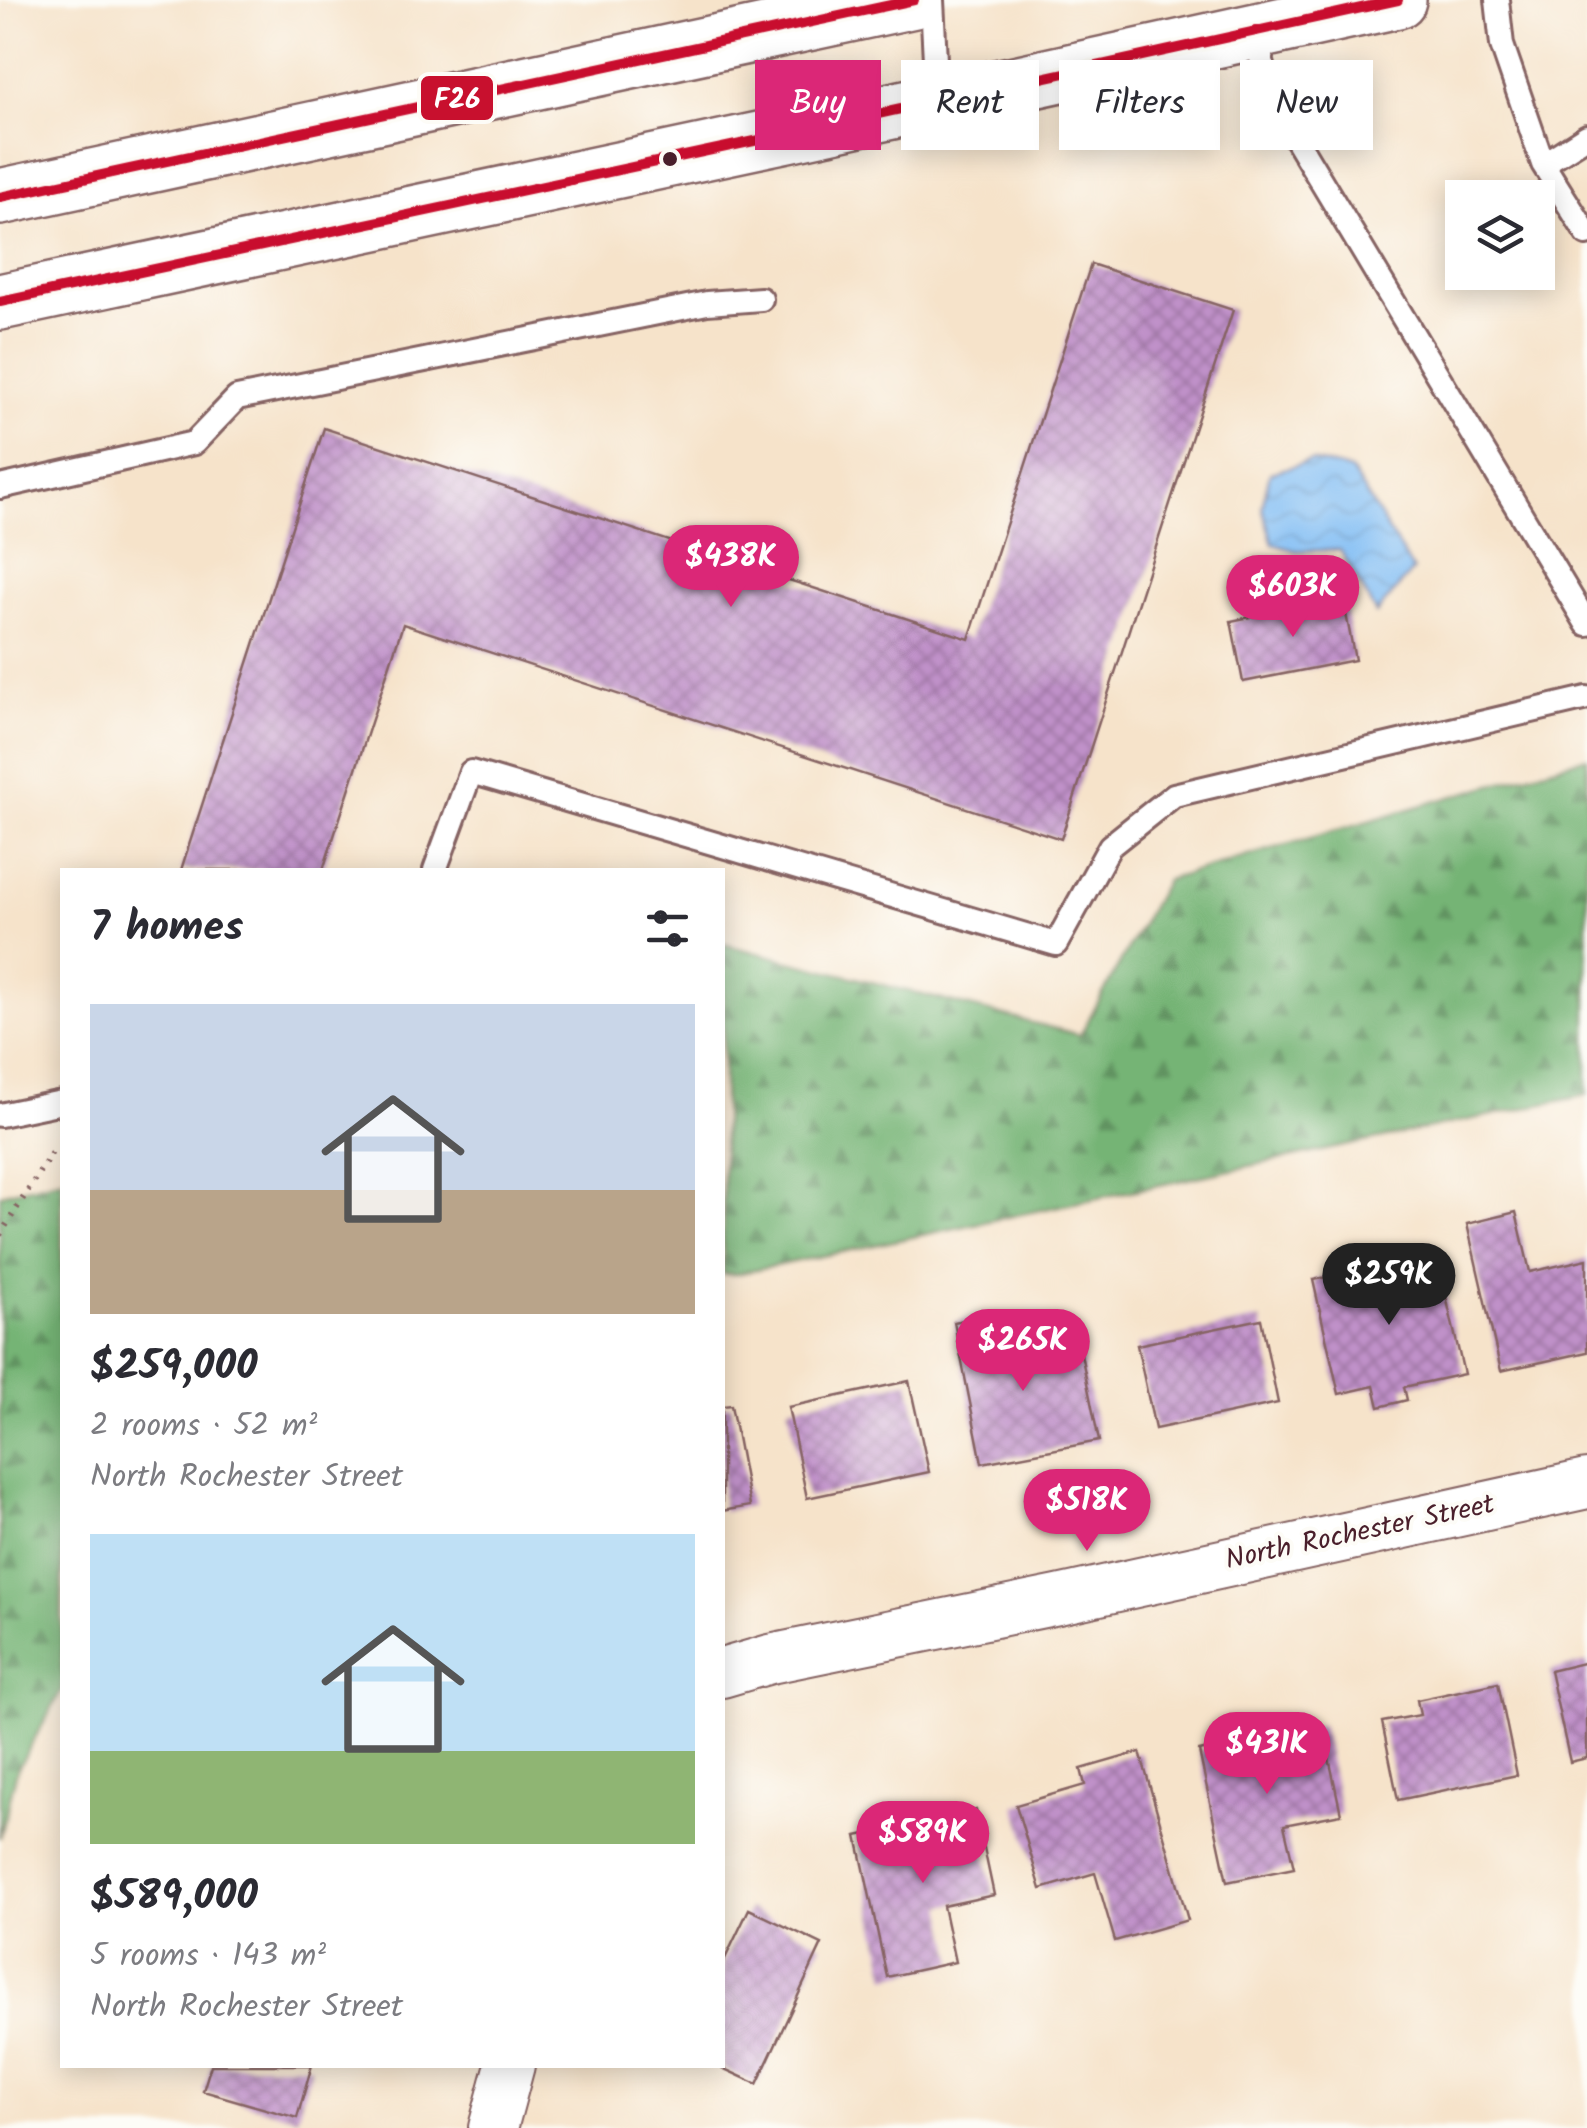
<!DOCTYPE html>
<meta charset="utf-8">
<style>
body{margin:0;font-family:Kalam,sans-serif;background:#f7f7f7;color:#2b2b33;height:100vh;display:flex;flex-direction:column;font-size:38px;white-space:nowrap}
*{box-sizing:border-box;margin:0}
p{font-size:32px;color:#7c7c81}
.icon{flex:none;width:55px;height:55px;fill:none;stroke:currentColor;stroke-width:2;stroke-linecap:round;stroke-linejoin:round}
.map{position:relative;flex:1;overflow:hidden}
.side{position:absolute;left:60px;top:868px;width:665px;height:1200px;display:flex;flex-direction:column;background:#fff;border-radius:0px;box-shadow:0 5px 25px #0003}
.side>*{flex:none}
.hud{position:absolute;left:755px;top:60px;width:680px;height:90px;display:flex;gap:20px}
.fabs{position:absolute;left:1445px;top:180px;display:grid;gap:20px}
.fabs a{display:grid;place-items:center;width:110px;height:110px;border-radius:0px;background:#fff;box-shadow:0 5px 25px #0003;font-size:50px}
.price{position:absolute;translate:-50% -85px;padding:0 22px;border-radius:35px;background:#db2777;color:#fff;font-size:32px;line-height:65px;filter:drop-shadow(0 2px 5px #0008)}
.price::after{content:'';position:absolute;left:50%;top:60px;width:30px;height:22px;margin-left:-15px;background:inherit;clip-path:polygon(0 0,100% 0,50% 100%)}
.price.active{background:#222;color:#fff}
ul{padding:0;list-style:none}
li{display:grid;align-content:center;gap:20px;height:530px;padding:0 30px}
li span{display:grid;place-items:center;height:310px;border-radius:0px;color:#555}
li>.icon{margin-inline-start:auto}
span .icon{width:180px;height:180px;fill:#fffc;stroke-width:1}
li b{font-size:42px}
h2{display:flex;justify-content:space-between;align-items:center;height:120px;padding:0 30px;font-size:42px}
.tag{padding:0 35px;border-radius:0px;background:#fff;box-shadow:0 5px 25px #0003;font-size:35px;line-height:90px}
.tag.active{background:#db2777;color:#fff}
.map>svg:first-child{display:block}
</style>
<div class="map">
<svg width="1587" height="2128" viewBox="0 0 1587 2128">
<defs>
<pattern id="forest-firs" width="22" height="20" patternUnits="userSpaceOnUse" patternTransform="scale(2.5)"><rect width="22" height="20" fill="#74b475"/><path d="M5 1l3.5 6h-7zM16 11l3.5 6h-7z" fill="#619260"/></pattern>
<pattern id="water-waves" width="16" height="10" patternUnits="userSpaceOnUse" patternTransform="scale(2.5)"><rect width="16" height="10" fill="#81bdf4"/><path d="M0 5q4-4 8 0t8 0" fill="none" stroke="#71a2d1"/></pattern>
<pattern id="building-cross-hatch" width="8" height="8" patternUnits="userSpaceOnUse" patternTransform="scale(2.5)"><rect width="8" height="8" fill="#c091c9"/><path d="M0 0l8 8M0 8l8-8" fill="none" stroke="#9e76a3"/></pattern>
</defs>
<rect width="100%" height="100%" fill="#fdfcf7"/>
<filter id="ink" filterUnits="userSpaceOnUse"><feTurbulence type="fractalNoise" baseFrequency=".01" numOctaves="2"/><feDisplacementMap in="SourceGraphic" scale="20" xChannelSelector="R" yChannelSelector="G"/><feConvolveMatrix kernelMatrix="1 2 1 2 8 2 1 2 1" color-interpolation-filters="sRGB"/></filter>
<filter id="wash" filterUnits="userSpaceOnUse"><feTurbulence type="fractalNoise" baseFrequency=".0048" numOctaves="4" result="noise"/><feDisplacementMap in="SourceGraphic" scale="40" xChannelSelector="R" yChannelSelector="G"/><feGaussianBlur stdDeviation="2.25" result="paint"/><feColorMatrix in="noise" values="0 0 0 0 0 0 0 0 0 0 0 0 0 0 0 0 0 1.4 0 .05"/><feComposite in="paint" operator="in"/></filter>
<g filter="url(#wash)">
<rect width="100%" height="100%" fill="#f6e3ca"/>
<path fill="url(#forest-firs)" stroke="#5f6a50" stroke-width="2.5" d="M1587 757V1095L737 1274H723V944L1080 1035 1166 880Z
M62 1179V1690L17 1770 0 1838V1194Z"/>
<path fill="url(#water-waves)" stroke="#666e90" stroke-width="2.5" d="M1311 461 1351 470 1413 570 1376 614 1340 550 1296 551 1273 544 1262 507 1270 473Z"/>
<g id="blocks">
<path fill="url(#building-cross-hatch)" d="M1091 264 1233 310 1061 839 403 624 323 870H181L324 428 969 639Z
M1343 598 1355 660 1243 682 1231 621Z
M1516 1212 1530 1272 1587 1259V1352L1501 1371 1467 1224Z
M1436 1253 1464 1374 1404 1387 1407 1400 1379 1407 1374 1386 1339 1394 1313 1280Z
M998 1313 1006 1358 1079 1344 1099 1441 982 1463 954 1322Z
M1261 1319 1278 1403 1155 1429 1137 1345Z
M909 1381 929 1472 807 1498 788 1407Z
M731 1405 750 1506 722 1511V1406Z
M1587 1662V1758L1570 1762 1550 1671Z
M1498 1683 1517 1775 1398 1800 1382 1722 1420 1715 1417 1700Z
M1322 1725 1341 1814 1284 1825 1294 1868 1227 1882 1199 1751Z
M1140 1752 1188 1920 1115 1941 1095 1873 1041 1889 1016 1805 1085 1785 1081 1769Z
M976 1810 994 1895 943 1906 955 1962 887 1977 857 1836Z
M749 1909 822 1944 757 2084 722 2068V1965Z
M211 2065H312L297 2118 203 2091Z"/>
</g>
</g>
<g filter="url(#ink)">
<use href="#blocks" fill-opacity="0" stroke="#866463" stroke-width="2.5"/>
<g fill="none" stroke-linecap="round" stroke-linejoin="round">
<defs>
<path id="service" d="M932 0 937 101
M1497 0 1502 45 1543 164 1587 234
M1255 32 1270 96 1587 624
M1543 164 1587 136
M0 487 194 443 237 398 707 303 761 299
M435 870 471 772 1056 944 1110 846 1174 795 1587 698
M0 1115 62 1102"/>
<path id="minor" d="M722 1673 770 1659 1058 1600 1587 1484
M493 2128 510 2065"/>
<path id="secondary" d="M0 197 914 0
M0 302 787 134 1398 0"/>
</defs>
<use href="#service" stroke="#866463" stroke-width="28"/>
<use href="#minor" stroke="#866463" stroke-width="52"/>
<use href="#secondary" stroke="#866463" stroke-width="60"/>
<path stroke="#866463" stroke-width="6" stroke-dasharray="2.5 8" stroke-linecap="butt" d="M0 1235 54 1149"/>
<use href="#service" stroke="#fff" stroke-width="22"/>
<use href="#minor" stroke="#fff" stroke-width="48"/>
<use href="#secondary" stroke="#fff" stroke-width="55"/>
<defs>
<path id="bus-1" d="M0 197 914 0
M0 302 787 134 1398 0"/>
</defs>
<use href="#bus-1" stroke="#fdfcf7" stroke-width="18"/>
<use href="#bus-1" stroke="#c8102e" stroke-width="10"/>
</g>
</g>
<circle fill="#4a1f2b" stroke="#fdfcf7" stroke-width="4" cx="670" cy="159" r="9"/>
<g text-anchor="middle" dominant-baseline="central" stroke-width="8" stroke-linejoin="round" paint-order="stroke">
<g font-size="28" fill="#4a1f2b" stroke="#fdfcf7">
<text transform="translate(1360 1533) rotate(-12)">North Rochester Street</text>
</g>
</g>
<rect stroke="#fdfcf7" stroke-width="4" x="419" y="74" width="76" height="48" rx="10" fill="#c8102e"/>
<g font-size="28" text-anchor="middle" font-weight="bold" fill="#fff">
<text x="457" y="108">F26</text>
</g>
</svg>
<div class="fabs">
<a><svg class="icon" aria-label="layers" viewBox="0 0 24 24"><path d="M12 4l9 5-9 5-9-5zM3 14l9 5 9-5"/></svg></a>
</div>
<b class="price" style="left:731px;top:610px">$438K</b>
<b class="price" style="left:1293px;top:640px">$603K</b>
<b class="price active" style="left:1389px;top:1328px">$259K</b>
<b class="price" style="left:1023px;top:1394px">$265K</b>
<b class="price" style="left:1087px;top:1554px">$518K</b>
<b class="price" style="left:1267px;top:1797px">$431K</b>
<b class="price" style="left:923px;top:1886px">$589K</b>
<div class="hud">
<a class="tag active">Buy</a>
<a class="tag">Rent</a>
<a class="tag">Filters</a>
<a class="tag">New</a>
</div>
<section class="side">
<h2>7 homes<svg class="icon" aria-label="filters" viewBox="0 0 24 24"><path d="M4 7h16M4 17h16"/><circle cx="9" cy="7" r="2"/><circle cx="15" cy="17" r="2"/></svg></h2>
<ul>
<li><span style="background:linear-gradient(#c9d6e8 60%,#b9a48a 0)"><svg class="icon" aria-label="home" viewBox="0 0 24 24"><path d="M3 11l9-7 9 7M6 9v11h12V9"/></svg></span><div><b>$259,000</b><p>2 rooms · 52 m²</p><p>North Rochester Street</p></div></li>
<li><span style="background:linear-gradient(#bfe0f5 70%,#8fb573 0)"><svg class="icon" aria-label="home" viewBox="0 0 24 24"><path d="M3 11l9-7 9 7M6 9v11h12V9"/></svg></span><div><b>$589,000</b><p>5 rooms · 143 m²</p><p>North Rochester Street</p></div></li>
</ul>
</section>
</div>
